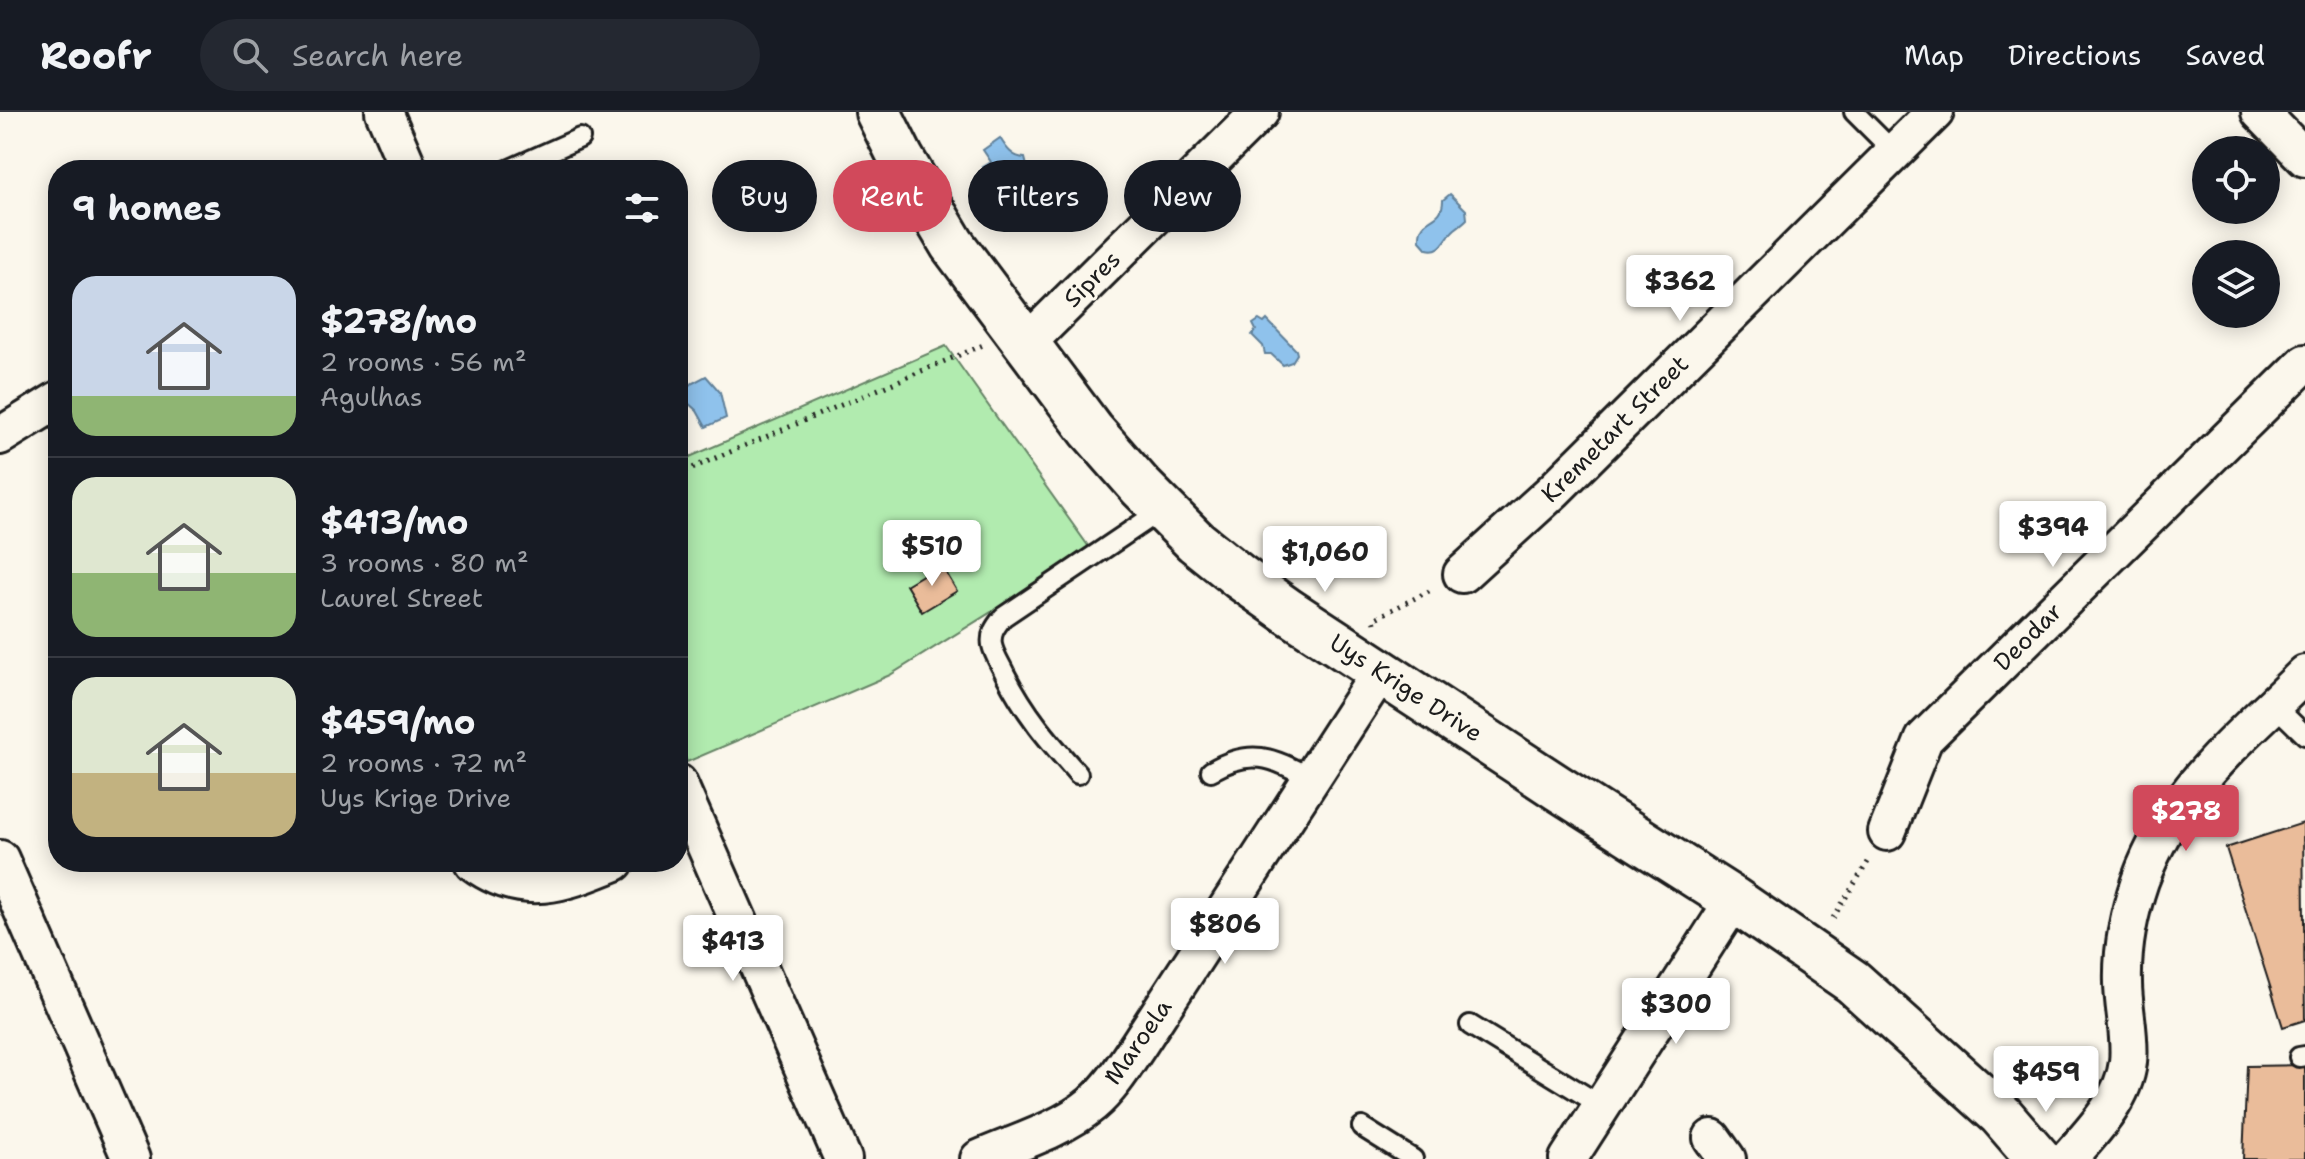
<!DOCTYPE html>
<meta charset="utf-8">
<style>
body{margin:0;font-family:"Shantell Sans",sans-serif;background:#242831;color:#f1f3f6;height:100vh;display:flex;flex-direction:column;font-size:30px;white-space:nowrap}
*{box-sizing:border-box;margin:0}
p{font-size:26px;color:#9ea1a6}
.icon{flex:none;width:44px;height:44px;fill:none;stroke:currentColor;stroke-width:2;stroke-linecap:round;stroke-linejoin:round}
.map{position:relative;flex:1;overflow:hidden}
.details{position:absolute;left:48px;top:48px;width:640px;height:712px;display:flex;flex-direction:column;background:#171b24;border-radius:32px;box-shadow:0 4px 20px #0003}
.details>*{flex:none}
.banner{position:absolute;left:712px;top:48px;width:760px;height:72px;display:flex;gap:16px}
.fabs{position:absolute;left:2192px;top:24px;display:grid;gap:16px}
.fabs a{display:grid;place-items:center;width:88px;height:88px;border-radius:50%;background:#171b24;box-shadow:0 4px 20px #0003;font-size:40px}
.price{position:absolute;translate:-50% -68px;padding:0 18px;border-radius:8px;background:#fff;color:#222;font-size:26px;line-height:52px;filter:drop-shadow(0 2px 4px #0008)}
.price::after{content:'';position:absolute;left:50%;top:48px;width:24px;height:18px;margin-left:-12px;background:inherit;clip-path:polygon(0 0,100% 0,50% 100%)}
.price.current{background:#d1495b;color:#fff}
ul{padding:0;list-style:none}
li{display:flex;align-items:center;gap:24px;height:200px;padding:0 24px}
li+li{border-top:2px solid #363941}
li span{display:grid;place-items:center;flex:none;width:224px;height:160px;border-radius:24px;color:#555}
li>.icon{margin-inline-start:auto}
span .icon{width:96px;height:96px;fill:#fffc;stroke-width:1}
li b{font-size:34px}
h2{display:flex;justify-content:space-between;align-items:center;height:96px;padding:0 24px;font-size:34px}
.chip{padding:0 28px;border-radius:36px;background:#171b24;box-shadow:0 4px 20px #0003;font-size:28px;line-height:72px}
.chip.current{background:#d1495b;color:#fff}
header{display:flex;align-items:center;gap:48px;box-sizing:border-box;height:112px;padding:0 40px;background:#171b24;border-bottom:2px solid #363941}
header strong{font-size:38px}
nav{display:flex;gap:44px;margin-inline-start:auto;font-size:28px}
.search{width:560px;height:72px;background:#242831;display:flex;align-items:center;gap:20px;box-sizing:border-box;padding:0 28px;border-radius:44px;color:#9ea1a6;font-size:30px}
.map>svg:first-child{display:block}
</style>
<header>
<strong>Roofr</strong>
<div class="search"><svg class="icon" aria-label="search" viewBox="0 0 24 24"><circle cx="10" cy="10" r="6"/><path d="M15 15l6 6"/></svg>Search here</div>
<nav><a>Map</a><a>Directions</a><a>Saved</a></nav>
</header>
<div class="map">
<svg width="2305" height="1047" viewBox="0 0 2305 1047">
<rect width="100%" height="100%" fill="#fbf7ec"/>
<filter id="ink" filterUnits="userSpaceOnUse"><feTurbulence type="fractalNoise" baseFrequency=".0125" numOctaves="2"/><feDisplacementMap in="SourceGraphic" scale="16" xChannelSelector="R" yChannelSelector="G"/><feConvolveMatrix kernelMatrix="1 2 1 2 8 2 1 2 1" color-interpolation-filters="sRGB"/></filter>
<g filter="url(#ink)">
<path fill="#b1ebaf" stroke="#668466" stroke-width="2" d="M946 234 1091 438 890 563 687 650 678 628V350Z"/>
<path fill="#8fc2ec" stroke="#618099" stroke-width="2" d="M1000 26C1006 36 1013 46 1025 46L1029 62 1009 75 1002 65 994 70 983 55 991 50 983 38Z
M1450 82 1466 98 1467 107C1463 111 1459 114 1455 117 1444 126 1443 141 1427 137L1420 129C1418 102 1443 113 1443 88Z
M1259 208 1264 211 1267 208 1296 238 1297 242 1292 250 1283 253 1271 242H1265L1263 234 1252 223 1256 218 1253 212Z
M706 264 720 280 726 306 706 315 697 299 687 290V274Z"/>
<path fill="#eabc9a" stroke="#1c1c1c" stroke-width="2" d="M941 452 957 479 922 500 906 473Z
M2303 711 2305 908 2283 915 2226 736Z
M2305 953V1047H2243L2247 954Z"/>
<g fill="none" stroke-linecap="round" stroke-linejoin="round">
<defs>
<path id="service" d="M1854 0 1894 40
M508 58 580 26
M2274 593 2305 623
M1211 659C1252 635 1272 646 1311 666
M1078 662C1048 628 1026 603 1005 562 1001 553 994 543 992 533 990 521 996 514 1003 505L1163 397
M1470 913 1602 994
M2299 945 2305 944
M1362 1015 1413 1047"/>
<path id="minor" d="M384 0 409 58
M2260 0 2305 46
M1026 232 1260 0
M0 324 58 288
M1462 462 1553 379 1935 0
M678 671 843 1047
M1887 720 1924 627 2305 251
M0 747 131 1047
M473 750C523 787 564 771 615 750
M1712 1026 1727 1047
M979 1047C1016 1031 1061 1018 1092 992 1111 976 1125 953 1139 932L1381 559
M1568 1047 1734 788
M2068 1047C2092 1020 2124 987 2128 950 2131 926 2123 895 2123 871 2122 837 2129 801 2140 769 2174 676 2238 629 2305 562"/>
<path id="tertiary" d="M878 0 901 46 952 132 1091 318 1141 375 1195 429 1240 465 1288 499 1558 676 1734 788 1853 870 2001 1003 2039 1047"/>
</defs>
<use href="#service" stroke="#1c1c1c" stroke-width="24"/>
<use href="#minor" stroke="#1c1c1c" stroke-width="42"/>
<use href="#tertiary" stroke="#1c1c1c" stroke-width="50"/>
<path stroke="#1c1c1c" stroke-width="5" stroke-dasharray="2 6" stroke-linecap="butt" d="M678 362 983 233
M1375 511 1374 507 1433 477
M1833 806 1868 750"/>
<use href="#service" stroke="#fbf7ec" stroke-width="18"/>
<use href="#minor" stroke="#fbf7ec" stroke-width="36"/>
<use href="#tertiary" stroke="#fbf7ec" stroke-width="44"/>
</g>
</g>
<g text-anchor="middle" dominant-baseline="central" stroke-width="6" stroke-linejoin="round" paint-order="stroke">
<g font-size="24" fill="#1c1c1c" stroke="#fbf7ec">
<text transform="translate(1092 167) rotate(-45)">Sipres</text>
<text transform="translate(1615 317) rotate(-45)">Kremetart Street</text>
<text transform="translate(2028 525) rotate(-45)">Deodar</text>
<text transform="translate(1406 576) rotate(33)">Uys Krige Drive</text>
<text transform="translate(1138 930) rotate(-55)">Maroela</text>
</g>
</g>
</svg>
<div class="fabs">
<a><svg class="icon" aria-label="locate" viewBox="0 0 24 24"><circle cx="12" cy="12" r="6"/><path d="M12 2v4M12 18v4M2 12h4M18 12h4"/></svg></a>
<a><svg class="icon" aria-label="layers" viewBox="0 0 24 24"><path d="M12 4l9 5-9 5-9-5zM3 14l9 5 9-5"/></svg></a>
</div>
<b class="price" style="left:1680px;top:211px">$362</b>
<b class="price" style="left:2053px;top:457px">$394</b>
<b class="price" style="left:932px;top:476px">$510</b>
<b class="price" style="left:1325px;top:482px">$1,060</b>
<b class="price current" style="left:2186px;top:741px">$278</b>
<b class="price" style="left:1225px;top:854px">$806</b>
<b class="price" style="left:733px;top:871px">$413</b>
<b class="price" style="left:1676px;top:934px">$300</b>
<b class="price" style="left:2046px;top:1002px">$459</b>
<div class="banner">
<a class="chip">Buy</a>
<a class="chip current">Rent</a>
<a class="chip">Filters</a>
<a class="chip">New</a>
</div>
<section class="details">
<h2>9 homes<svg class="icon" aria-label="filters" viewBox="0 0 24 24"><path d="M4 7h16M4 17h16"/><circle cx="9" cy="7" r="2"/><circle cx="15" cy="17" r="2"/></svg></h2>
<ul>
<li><span style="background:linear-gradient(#c9d6e8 75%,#8fb573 0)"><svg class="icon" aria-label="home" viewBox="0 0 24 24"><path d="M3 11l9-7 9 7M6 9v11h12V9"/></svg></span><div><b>$278/mo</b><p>2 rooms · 56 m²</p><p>Agulhas</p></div></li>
<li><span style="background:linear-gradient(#dfe7d0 60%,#8fb573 0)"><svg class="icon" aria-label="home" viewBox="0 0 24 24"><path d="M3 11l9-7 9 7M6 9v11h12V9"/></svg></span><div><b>$413/mo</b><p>3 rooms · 80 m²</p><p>Laurel Street</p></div></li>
<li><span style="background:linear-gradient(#dfe7d0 60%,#c2b280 0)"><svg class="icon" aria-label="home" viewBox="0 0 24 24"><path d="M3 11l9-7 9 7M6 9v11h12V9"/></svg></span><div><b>$459/mo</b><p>2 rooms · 72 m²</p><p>Uys Krige Drive</p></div></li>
</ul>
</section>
</div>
